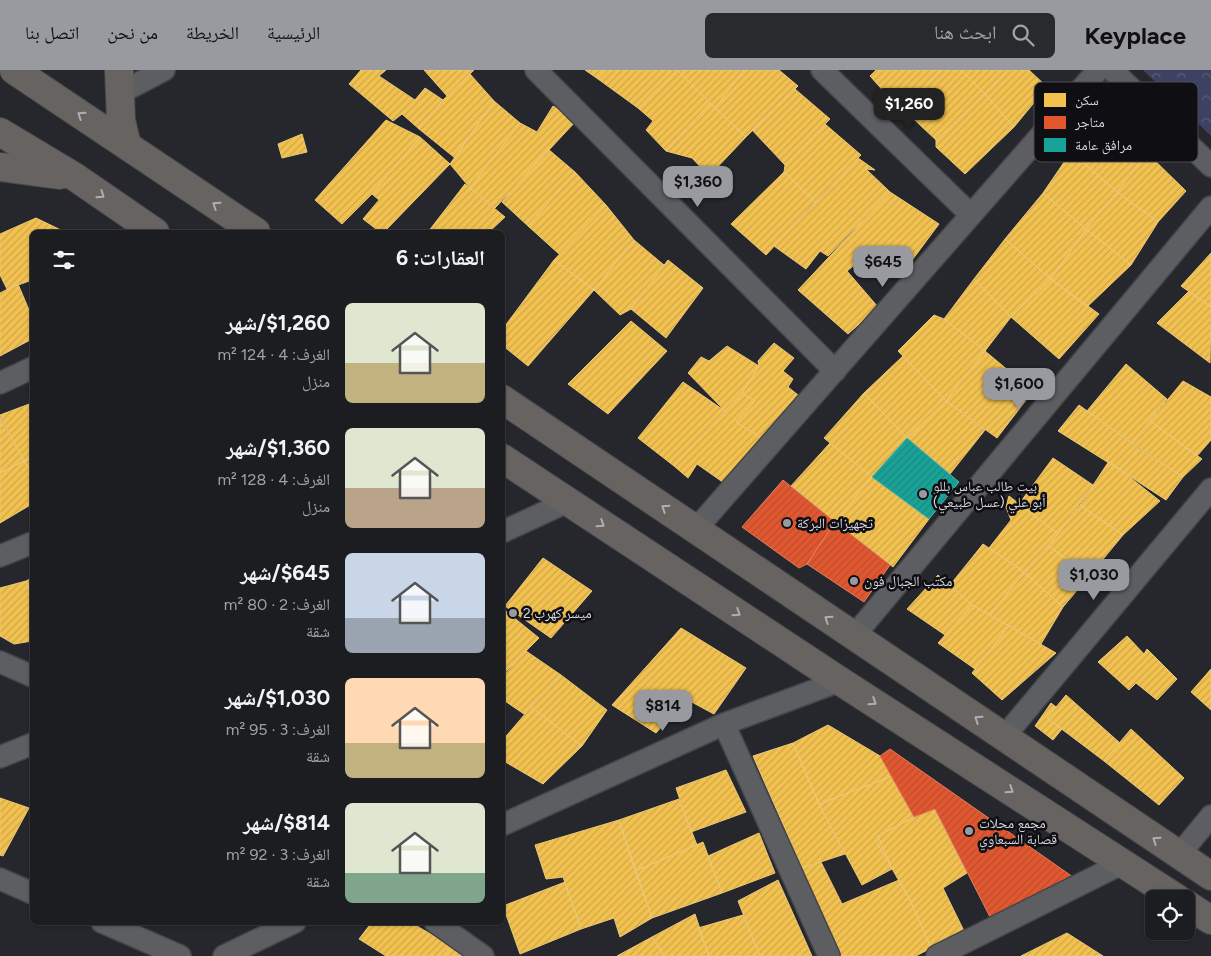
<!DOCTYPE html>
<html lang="ar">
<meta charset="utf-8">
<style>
body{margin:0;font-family:Figtree,"Noto Naskh Arabic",sans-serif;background:#292a2e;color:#f1f3f6;direction:rtl;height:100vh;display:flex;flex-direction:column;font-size:19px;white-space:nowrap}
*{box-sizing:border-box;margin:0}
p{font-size:16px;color:#a0a2a5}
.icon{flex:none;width:28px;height:28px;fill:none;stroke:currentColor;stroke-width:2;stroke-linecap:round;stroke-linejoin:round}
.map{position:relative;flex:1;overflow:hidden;direction:ltr}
.sheet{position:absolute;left:30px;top:160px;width:475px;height:695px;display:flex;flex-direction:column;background:#1c1d21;border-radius:8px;box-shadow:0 1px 4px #0004,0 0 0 1px #3a3b3f;direction:rtl}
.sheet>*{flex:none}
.buttons{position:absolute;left:1145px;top:820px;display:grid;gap:10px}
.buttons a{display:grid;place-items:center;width:50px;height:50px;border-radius:8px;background:#1c1d21;box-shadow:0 1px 4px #0004,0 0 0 1px #3a3b3f;font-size:25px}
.price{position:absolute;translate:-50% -42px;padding:0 11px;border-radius:10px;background:#999aa0;color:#111;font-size:16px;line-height:32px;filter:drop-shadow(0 1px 2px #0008)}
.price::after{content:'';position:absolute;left:50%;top:30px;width:15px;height:11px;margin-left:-8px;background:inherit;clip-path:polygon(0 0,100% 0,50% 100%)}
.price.active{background:#222;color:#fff}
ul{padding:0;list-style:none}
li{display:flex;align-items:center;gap:15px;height:125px;padding:0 20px}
li span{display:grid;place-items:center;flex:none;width:140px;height:100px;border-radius:8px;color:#555}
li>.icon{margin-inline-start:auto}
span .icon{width:60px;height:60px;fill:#fffc;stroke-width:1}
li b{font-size:21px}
h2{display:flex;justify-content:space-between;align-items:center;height:60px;padding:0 20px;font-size:21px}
header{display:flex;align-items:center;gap:30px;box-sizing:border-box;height:70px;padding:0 25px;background:#999aa0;color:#111}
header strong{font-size:24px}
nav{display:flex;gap:28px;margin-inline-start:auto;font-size:18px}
.search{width:350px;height:45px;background:#292a2e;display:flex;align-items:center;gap:12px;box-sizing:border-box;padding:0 18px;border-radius:8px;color:#a0a2a5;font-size:19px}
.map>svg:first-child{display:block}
</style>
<header>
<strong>Keyplace</strong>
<div class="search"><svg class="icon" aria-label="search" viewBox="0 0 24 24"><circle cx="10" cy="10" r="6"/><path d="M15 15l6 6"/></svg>ابحث هنا</div>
<nav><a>الرئيسية</a><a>الخريطة</a><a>من نحن</a><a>اتصل بنا</a></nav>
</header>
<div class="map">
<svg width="1211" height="886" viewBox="0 0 1211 886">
<defs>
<pattern id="park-crowns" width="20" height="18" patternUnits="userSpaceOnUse" patternTransform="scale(1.25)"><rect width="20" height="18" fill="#3d4262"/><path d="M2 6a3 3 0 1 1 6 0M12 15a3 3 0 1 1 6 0" fill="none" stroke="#585d78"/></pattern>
<pattern id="homes-hatch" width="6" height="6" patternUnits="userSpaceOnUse" patternTransform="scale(1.25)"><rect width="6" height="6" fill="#f2c14e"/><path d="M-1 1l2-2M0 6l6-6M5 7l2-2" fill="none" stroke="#cea74c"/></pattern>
<pattern id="shops-hatch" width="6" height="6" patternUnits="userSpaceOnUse" patternTransform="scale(1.25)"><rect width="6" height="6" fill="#e4572e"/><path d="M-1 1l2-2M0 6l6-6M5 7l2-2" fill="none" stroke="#b35034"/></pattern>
<pattern id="public-hatch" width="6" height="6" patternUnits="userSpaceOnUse" patternTransform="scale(1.25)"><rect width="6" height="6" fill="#17a398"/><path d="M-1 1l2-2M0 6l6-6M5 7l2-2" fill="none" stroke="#23867e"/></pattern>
</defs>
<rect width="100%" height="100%" fill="#26272c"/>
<path fill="url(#park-crowns)" d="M1143 0H1211V66Z"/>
<path fill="url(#homes-hatch)" stroke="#eac87a" d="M361 0H386L379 6 415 30 425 18 443 30 419 59 402 44 393 51 349 14Z
M424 0H474L447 26Z
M585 0H607L598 9Z
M607 0H677L638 38 598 9Z
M677 0H744L715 38Z
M677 0 710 33 666 81 646 60 653 51 638 38Z
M744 0H779L798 16 746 67 715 38Z
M876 0H941L910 35 895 18 887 25 870 6Z
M941 0H961L985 24 936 70 904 40Z
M961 0H1008L985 24Z
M1008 0H1029L1047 17 1014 57 985 24Z
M470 4 494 31 455 88 419 59 443 30Z
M795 19 830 49 785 95 752 60Z
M985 24 1014 57 965 104 936 77V70Z
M494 31 520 53 470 118 450 94Z
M710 33 746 67 709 106 692 88 666 81Z
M553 36 576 51 495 138 470 118 520 53 537 62Z
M1103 46 1147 83 1117 122 1071 82Z
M386 50 420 67 372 124 342 154 315 130Z
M825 54 861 85 815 132 784 102 785 95Z
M302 64 307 82 282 88 278 74Z
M420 67 450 94 384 162H380L363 149 379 130 372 124Z
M548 79 575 102 528 156 502 132Z
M1071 82 1117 122 1086 159 1043 123Z
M1147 83 1186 121 1158 152 1117 122Z
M858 88 875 100 866 99 890 122 828 186 820 181 806 199 774 176Z
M575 102 606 135 559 184 528 156Z
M784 102 815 132 766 185 731 154Z
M465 114 505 147 489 162H428Z
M890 122 939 154 910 193 895 184 873 207 857 193 847 201 878 237 848 264 798 220Z
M1117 122 1158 152 1131 195 1086 159Z
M1043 123 1086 159 1051 209 1005 169Z
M606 135 634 170 594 220 554 190Z
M36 148 65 162H32V210L7 219 0 205V164Z
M1086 159 1131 195 1087 237 1051 209Z
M1005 169 1051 209 1011 247 974 209Z
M634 170 664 195 631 239 620 245 594 220Z
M1211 183V237L1181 216Z
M554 190 594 220 528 296 502 275V260Z
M668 190 703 218 666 268 631 239Z
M974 209 1011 247 985 281 944 249Z
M1051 209 1099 244 1059 289 1011 247Z
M18 214 32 247V269L0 286V223Z
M1189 221 1211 237 1210 293 1157 253Z
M934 245 944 249 985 281 946 331 898 281Z
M631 251 667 281 608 344 568 314Z
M774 273 794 288 783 301 793 309 788 317 798 325 763 369 736 352 755 331 742 323 759 296 758 291Z
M727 276 759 296 742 323 725 341 688 303 701 287 709 291Z
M985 281 1033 321 997 368 946 331Z
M903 286 946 331 907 368 864 323Z
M1126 294 1167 329 1132 373 1087 341Z
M1183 311 1211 327V370L1197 386 1150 351Z
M683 312 725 341 674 396 638 368Z
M742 323 755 331 736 352 763 369 724 413 697 394 688 408 674 396Z
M864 323 907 368 872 407 824 368Z
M946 331 985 360 950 404 907 368Z
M32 333V387L24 391 0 345Z
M1079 335 1138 378 1120 400 1058 361Z
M0 347 24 391 0 403Z
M1150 351 1202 389 1183 407 1132 373Z
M830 373 872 407 835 452 791 416Z
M1138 378 1183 407 1166 430 1120 400Z
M32 387V404L24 391Z
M1053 388 1093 415 1058 464 1019 434Z
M24 391 32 404V434L0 453V403Z
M1109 391 1160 431 1123 465 1080 435Z
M872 407 929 449 893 497 835 452Z
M1009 426 1058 464 1024 502 989 478 1011 450 1006 437Z
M1080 435 1123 465 1090 505 1048 476Z
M983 474 1024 502 990 545 972 535 950 515Z
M1048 476 1090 505 1063 537 1024 502Z
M543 488 592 521 551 568 505 536Z
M1024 502 1063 537 1041 574 990 545Z
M938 505 972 535 945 565 907 539Z
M32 508V528L26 511Z
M26 511 32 528V571L14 574 0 566V518Z
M972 535 1009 556 975 599 938 573Z
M502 538 539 568 505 602 502 601Z
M1009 556 1056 583 1002 630 972 603Z
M681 558 746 598 714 644 686 629 656 663 612 635Z
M1127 566 1144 584 1147 579 1177 609 1157 630 1136 613 1129 620 1098 592Z
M526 581 561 605 524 644 502 629V607Z
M1211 599V640L1191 622Z
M561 605 607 640 582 676 531 637Z
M1066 625 1120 673 1104 691 1047 648Z
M1051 633 1056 637 1047 648 1062 659 1053 670 1035 656Z
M531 637 582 676 543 714 502 690V671Z
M828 655 880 686 892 706 819 734 793 673Z
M1131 659 1184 708 1159 735 1104 691Z
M793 673 819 734 845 784 802 798 753 686Z
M726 700 746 742 691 762 676 718Z
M892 706 914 747 878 766 892 799 862 815 819 734Z
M0 728 29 738 3 786 0 785Z
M679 729 697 775 635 801 619 750Z
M935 739 967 803 943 818 964 861 931 878 910 830 876 771 878 766 914 747Z
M619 750 652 848 620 867 614 848 581 859 563 807 546 809 535 775Z
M759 763 775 803 722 823 708 786Z
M703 772 722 823 652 848 635 801Z
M821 792 842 834 899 810 910 830 931 878 916 886H838L802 798Z
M778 810 812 886H760L738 831Z
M565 812 581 859 520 884 503 836Z
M695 844 709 886H664L652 867Z
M743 845 760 886H709L698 858Z
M372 852H410L451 876 443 886H386L359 869Z
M1067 863 1103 886H1021Z
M652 867 664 886H617Z
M451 876 466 886H443Z"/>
<path fill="url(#shops-hatch)" stroke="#e07e63" d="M783 410 835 452 807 494 799 498 742 457Z
M835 452 890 495 864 532 807 494Z
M890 679 1073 807 990 847 935 739 914 747 880 686Z"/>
<path fill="url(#public-hatch)" stroke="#51b3ad" d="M907 368 959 412 929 449 872 407Z"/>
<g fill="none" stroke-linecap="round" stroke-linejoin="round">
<defs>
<path id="street" d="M536 0 835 301
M822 0 971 145
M1112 0 1211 96
M118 24 164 0
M0 313 32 298
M696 459 1098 0
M502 462 567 432
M0 486 32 473
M854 566 1211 137
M0 592 32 606
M724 654 829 886
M1004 667 1211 419
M0 687 32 674
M502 755 724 654 840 611
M1179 785 1211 746
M0 809 32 823
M102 852 180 886
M435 852 483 886
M224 886 295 852
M937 886 1123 793"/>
<path id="primary" d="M14 0 256 162
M119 0 121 50 127 76
M0 62 75 107 155 162
M0 97 60 105
M502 329 1211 806
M502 388 840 611 1178 829
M1186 834 1211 850"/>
</defs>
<use href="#street" stroke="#444549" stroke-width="24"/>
<use href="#primary" stroke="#444549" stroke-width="30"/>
<use href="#street" stroke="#5d5e62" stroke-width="21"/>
<use href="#primary" stroke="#666361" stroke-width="28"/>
</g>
<defs><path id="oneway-chevron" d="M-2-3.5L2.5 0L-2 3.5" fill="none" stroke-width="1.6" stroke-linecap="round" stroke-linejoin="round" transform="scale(1.25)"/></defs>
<g stroke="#afafb3">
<use href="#oneway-chevron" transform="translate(81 45) rotate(-146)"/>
<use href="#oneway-chevron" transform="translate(101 125) rotate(35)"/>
<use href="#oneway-chevron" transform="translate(216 135) rotate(-146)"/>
<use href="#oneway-chevron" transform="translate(665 438) rotate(-146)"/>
<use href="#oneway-chevron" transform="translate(601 454) rotate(33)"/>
<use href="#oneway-chevron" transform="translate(737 543) rotate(33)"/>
<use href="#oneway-chevron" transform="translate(828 549) rotate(-146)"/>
<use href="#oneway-chevron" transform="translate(873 632) rotate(33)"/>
<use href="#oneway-chevron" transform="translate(978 649) rotate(-146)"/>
<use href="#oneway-chevron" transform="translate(1010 720) rotate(33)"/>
<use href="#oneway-chevron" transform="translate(1156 770) rotate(-146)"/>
</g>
<g fill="#999aa0" stroke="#0e0e13" stroke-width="2">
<circle cx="923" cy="424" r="5"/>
<circle cx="787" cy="453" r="5"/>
<circle cx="854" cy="511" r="5"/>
<circle cx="513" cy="543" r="5"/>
<circle cx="969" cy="761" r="5"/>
</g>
<g text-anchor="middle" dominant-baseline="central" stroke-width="5" stroke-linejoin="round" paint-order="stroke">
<g font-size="14" fill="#d7d8df" stroke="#0e0e13" text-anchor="start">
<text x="933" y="416">بيت طالب عباس بللو<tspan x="933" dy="16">أبو علي (عسل طبيعي)</tspan></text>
<text x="797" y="453">تجهيزات البركة</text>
<text x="864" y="511">مكتب الجبال فون</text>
<text x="523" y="543">ميسر كهرب 2</text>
<text x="979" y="753">مجمع محلات<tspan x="979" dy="16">قصابة السبعاوي</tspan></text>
</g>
</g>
<rect x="1034" y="12" width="164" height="80" rx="8" fill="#0e0e13" stroke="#4a4b50" stroke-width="1"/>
<rect x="1044" y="23" width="22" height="14" fill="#f2c14e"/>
<rect x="1044" y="46" width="22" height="13" fill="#e4572e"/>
<rect x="1044" y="68" width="22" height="14" fill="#17a398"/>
<g font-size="14" fill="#d7d8df">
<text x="1075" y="35">سكن</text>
<text x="1075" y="57">متاجر</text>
<text x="1075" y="80">مرافق عامة</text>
</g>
</svg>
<div class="buttons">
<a><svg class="icon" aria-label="locate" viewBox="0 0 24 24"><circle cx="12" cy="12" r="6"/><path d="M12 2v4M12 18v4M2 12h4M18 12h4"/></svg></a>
</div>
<b class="price active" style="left:909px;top:60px">$1,260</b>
<b class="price" style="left:698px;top:138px">$1,360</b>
<b class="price" style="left:883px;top:218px">$645</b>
<b class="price" style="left:1019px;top:340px">$1,600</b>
<b class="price" style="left:1094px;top:531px">$1,030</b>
<b class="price" style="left:663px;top:662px">$814</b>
<section class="sheet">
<h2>العقارات: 6<svg class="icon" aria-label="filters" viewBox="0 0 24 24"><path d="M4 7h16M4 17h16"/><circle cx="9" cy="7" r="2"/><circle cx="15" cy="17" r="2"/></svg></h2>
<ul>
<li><span style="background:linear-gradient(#dfe7d0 60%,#c2b280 0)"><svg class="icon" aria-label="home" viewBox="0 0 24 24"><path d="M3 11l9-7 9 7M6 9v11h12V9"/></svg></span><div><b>$1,260/شهر</b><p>الغرف: 4 · 124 m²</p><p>منزل</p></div></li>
<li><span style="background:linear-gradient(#dfe7d0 60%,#b9a48a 0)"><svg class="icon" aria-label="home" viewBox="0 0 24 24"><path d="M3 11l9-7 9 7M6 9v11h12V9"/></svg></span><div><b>$1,360/شهر</b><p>الغرف: 4 · 128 m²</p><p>منزل</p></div></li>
<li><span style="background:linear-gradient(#c9d6e8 65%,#9aa5b1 0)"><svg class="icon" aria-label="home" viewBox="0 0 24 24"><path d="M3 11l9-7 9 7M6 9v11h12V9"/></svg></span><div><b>$645/شهر</b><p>الغرف: 2 · 80 m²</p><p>شقة</p></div></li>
<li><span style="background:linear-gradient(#ffd9b3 65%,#c2b280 0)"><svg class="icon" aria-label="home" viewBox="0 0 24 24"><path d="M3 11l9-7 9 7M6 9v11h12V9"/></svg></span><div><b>$1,030/شهر</b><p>الغرف: 3 · 95 m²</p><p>شقة</p></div></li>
<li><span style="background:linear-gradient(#dfe7d0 70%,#7fa58c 0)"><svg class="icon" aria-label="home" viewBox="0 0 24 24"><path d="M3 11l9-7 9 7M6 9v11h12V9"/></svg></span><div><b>$814/شهر</b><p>الغرف: 3 · 92 m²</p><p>شقة</p></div></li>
</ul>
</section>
</div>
